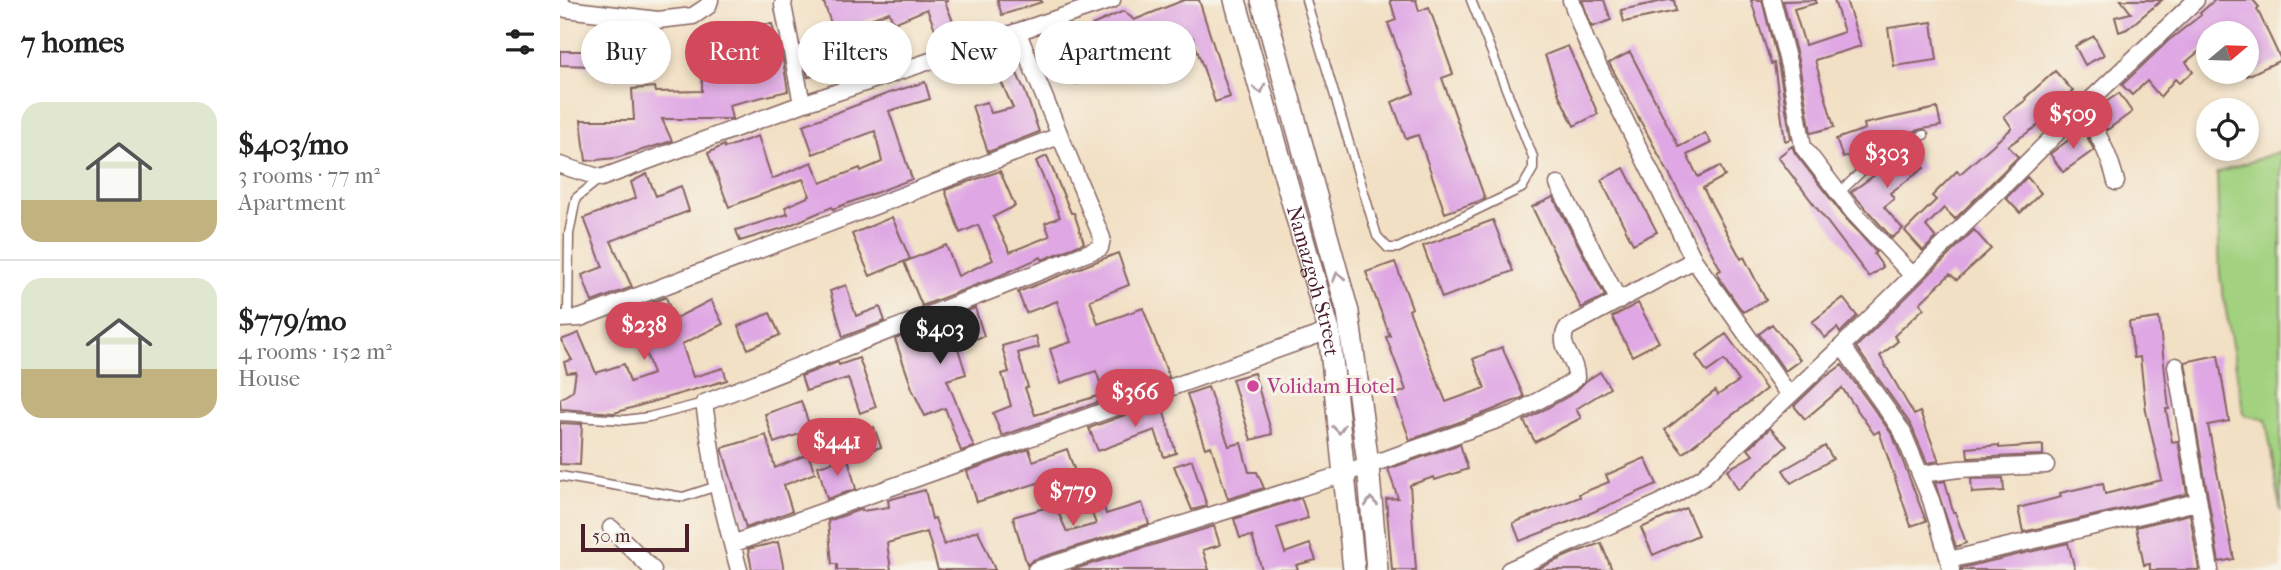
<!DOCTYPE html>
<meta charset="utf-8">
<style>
body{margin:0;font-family:"IM FELL French Canon",serif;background:#f6f6f6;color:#222;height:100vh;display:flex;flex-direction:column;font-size:26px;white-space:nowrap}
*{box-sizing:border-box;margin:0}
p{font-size:23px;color:#767676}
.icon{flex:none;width:38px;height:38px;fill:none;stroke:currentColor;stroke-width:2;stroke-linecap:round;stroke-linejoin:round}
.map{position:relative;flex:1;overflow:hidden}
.side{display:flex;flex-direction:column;background:#fff;width:560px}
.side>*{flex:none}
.hud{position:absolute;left:21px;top:21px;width:665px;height:63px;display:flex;gap:14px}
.needle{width:46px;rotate:71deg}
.controls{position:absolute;left:1636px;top:21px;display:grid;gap:14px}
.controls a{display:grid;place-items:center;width:63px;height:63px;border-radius:50%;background:#fff;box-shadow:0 4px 10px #0003;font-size:35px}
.scale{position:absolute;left:21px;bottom:18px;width:108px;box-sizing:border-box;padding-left:7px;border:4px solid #4a1f2b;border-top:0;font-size:19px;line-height:24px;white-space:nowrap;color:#4a1f2b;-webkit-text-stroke:5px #f7f3e8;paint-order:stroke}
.price{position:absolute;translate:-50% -60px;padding:0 16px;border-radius:24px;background:#d1495b;color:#fff;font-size:23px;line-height:46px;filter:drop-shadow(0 2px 4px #0008)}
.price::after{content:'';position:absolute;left:50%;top:42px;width:21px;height:16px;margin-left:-10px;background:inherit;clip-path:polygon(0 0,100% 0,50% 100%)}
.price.active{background:#222;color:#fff}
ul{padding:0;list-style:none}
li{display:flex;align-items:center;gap:21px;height:175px;padding:0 21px}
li+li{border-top:2px solid #e0e0e0}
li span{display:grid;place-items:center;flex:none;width:196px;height:140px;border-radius:21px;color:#555}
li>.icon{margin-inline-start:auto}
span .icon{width:84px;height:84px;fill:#fffc;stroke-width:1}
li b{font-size:30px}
h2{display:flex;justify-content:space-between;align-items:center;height:84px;padding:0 21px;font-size:30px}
.pill{padding:0 24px;border-radius:32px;background:#fff;box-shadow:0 4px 10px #0003;font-size:24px;line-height:63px}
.pill.active{background:#d1495b;color:#fff}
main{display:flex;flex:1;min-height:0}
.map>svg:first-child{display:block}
</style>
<main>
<section class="side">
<h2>7 homes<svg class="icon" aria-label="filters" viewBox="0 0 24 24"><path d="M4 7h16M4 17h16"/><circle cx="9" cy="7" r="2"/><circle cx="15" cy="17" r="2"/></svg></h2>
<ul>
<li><span style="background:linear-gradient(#dfe7d0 70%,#c2b280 0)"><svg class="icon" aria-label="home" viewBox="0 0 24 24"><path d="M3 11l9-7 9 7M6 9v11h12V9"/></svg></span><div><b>$403/mo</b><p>3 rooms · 77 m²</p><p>Apartment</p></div></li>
<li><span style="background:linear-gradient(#dfe7d0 65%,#c2b280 0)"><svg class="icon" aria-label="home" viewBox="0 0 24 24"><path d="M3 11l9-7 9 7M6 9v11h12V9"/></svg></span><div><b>$779/mo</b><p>4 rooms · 152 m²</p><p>House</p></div></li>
</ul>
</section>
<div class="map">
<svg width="1721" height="570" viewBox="0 0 1721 570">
<rect width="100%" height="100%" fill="#f7f3e8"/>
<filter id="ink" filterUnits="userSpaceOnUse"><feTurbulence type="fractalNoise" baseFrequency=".0143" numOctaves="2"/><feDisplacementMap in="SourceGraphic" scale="14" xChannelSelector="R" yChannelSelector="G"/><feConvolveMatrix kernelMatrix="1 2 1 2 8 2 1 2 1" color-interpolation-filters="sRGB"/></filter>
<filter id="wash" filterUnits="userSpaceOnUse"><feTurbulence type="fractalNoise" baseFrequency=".00686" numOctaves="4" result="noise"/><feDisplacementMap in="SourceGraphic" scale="28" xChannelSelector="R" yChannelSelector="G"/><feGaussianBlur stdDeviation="1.57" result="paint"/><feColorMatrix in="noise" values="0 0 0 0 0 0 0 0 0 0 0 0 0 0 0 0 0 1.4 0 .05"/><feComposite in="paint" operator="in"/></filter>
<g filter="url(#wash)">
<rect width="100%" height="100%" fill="#f2e0c4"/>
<path fill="#a2d280" stroke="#767856" stroke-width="2" d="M1721 151V512L1706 420 1684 415 1660 276 1657 173Z"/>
<g id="blocks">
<path fill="#dfa7e4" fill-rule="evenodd" d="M263 0H389L385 2 397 31 379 39 367 9 334 23 329 12 304 21 317 60 286 70 248 77 241 45 276 38Z
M437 0H481L482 2 442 15Z
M624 0H639L670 97 655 102 633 38 516 84 502 48 531 38 532 25 564 11 574 20Z
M830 0H856L859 11 869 7 893 74 882 78 925 199 885 213 858 135 846 139 832 102 854 93 828 23 836 20Z
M1022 0H1044L1051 20 1032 27Z
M1108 0H1114L1116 11 1064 22 1061 10Z
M1191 0H1202L1219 68 1231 139 1225 141 1214 63 1211 64Z
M1256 0V3L1234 9 1245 45 1284 32 1274 0H1286L1301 46 1255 60 1274 127 1251 133 1239 64 1223 1Z
M1561 0H1602L1567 29 1559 32 1555 17 1571 13Z
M1655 0H1693L1699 7 1697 9 1721 60 1687 76V33H1648V44L1626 62 1633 72 1619 83 1615 79 1600 97 1587 81 1572 95 1562 85 1608 41 1641 15 1640 13Z
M1372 22 1377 60 1334 66 1328 28Z
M212 24 219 50 221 49 228 91 169 105 172 119H102L112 141 56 158 26 161 21 120H74L72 89 95 87 96 92 142 91V30H178L177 25ZM197 41 204 70 164 78V46Z
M1534 36 1544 55 1525 65 1515 46Z
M1008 46 1038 114 1014 126 999 95 985 55Z
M446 50 465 91 479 132 428 152 412 106 427 102 431 113 453 108 430 57Z
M0 51H28L32 66 0 65Z
M1070 52 1119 147 1145 133 1151 143 1127 155 1138 177 1160 166 1165 176 1143 188 1181 259 1184 257 1206 300 1183 312 1162 282 1157 272 1161 270 1049 63Z
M1495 71 1513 91 1479 122 1480 124 1448 146 1458 157 1395 219 1384 208 1366 226 1376 238 1363 251 1345 231 1376 200 1372 196 1397 171 1400 174 1452 128 1444 116 1466 100 1465 98Z
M365 82 370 99 329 111 352 179 273 209 272 207 223 228 180 241 176 230 228 214 225 207 250 196 243 179 169 207 148 153 164 145 165 148 198 136 212 179 252 162 261 183 300 168 301 171 322 162 315 131 253 154 243 125 329 93Z
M1559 93 1572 112 1547 130 1536 109Z
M1377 108 1381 126 1362 129 1307 145 1308 149 1283 158 1276 139 1305 129 1304 124Z
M1523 129 1534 150 1503 172 1490 154Z
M1232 146 1235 153 1286 219 1316 252 1314 254 1323 267 1309 277 1218 157Z
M1351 149 1364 168 1330 193 1334 199 1324 207 1343 229 1332 238 1291 192Z
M487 156 511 213H514L524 243 482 260 481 257 437 277 362 306 344 262 386 245 398 276 433 260 418 225 400 233 385 190 440 171 455 206 433 217 450 252 490 236 485 223 500 217 476 161Z
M1064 168 1097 232 1073 244 1041 180Z
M87 174 96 196 121 186 129 211 51 241 72 287 32 302 22 275 43 267 24 218 76 198 71 182Z
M1467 177 1481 193 1460 213 1446 198Z
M993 197 1045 296 1021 308 972 207Z
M332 217 350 259 310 276 292 234Z
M933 220 953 271 882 298 863 246Z
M1414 230 1431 249 1397 280 1390 274 1360 303 1364 308 1334 336 1338 341 1320 356 1354 415 1360 412 1379 461 1367 463 1351 425 1296 347Z
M558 253 569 285 530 300 538 324 583 308 609 377 442 436 433 413 451 406 442 374 449 372 442 346 476 336 479 347 458 353 468 387 465 388 475 415 544 394 536 371 501 383 490 349 511 342 497 301 466 313 458 292Z
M835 262 852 308 849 310 886 402 925 388 913 359 942 347 964 397 930 411 850 440 834 395 846 390 826 337 830 336 806 272Z
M286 285 296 316 320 307 325 321 283 337 270 291Z
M106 297 114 319 151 300 163 324 122 344 133 377 163 368 167 380 54 413 1 409 0 399 13 391 16 372 7 373 4 362 12 360 1 340 19 333 36 373 64 364 70 382 93 374 72 310Z
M1283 298 1297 316 1280 333 1277 328 1265 338 1252 322Z
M1078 303 1099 342 1072 356 1052 317Z
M415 308 424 336 397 345 406 374 387 380 414 447 401 451 385 408 365 416 353 391 335 339Z
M210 313 220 335 188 349 178 326Z
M1599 318 1609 409H1606L1612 442 1618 441 1627 494 1463 532 1458 508 1501 497 1500 493 1543 483 1545 494 1602 480 1586 411 1580 357 1574 358 1569 322Z
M1212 324 1240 360 1225 371 1199 334Z
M1166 334 1206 389 1123 453 1105 430 1155 391 1158 395 1179 381 1164 360 1147 372 1136 356Z
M1658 355 1669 421 1648 425 1674 559 1659 562 1625 362Z
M299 358 316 407 300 413 288 378 246 391 241 376 278 362 279 365Z
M1282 365 1333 436 1366 521 1351 526 1319 431 1314 434 1282 388 1245 419 1234 406 1260 381Z
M1040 372 1050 388 1016 409 1021 418 975 442 964 421 1014 393 1026 381Z
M694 373 712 434 691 440 672 379Z
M648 387 669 446 681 443 689 472H697L704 488 668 499 651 446 645 448 627 394Z
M241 401 251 430 214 443 205 414Z
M601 402 616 453 604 457 595 430 538 451 529 428Z
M0 423 22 424 20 465 0 464Z
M314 427 321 447 291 457 285 439Z
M1210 428 1227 446 1178 490 1167 470 1193 455 1188 449Z
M206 435 215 468 248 454 255 473 224 485 232 511 186 528 162 448Z
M900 444 908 469 875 480 874 477 850 485 856 570H832L826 499 838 498 828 469Z
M1439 445V448L1483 445V455L1408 458 1407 448Z
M1265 446 1273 459 1231 483 1223 470Z
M469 449 473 461 507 449 522 492 492 503 484 481 417 502 407 471Z
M288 458 296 489 267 499 258 466Z
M1085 458 1097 484 1024 516 960 541 953 523 1020 497 1019 494 1049 482 1046 475Z
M632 460 647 506 632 510 614 466Z
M1443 478 1444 491 1412 493 1411 479Z
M1385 481 1393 512H1395L1406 543 1396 547 1375 483Z
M539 489 546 514 582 503 589 524 473 560 467 565 453 517 495 505 507 532 536 524 525 495Z
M365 490 372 519 375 518 384 545 418 530 435 570H378L367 532 327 543 331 570H277V564H272L268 521 302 509V511L329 507 328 500Z
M741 498 748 518 717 528 725 553 750 544 756 560 736 565 738 570H702L692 536 680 538 674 519Z
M1126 508 1138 535 1093 555 1081 528Z
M1630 514 1639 570H1590V564L1584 565 1576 527Z
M654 526 660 545 643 550 649 570H511Z
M218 542 224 570H192L188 549Z
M1041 543 1052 570H975L1011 554Z
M1508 543 1515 570H1401V568Z"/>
</g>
</g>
<g filter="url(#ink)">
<use href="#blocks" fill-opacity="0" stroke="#856361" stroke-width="2"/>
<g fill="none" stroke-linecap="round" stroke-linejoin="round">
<defs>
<path id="lane" d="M746 0 817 236 828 248H838L962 188 973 169V157L911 0
M1278 194 1324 150 1364 135
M8 318 9 234 16 198 41 178
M0 416 65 420 89 417 144 403
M0 476 123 497 157 486"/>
<path id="street" d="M224 0 223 5 242 104
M1212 0 1229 66 1243 147 1294 213 1353 276
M0 3 6 9 98 20 133 16 148 6 150 0
M458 33 542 238 540 248 144 403 155 476 172 544 769 331
M1523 107C1536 131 1550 155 1556 182
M0 165 41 178 242 104 552 0
M998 184 1059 301
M1134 260 1229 395
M0 319 20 318 499 136
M1282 346 1342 431 1371 500 1389 560
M1616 366 1650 570
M1361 474 1399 469 1486 465
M51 528 93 570
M172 544 179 570
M476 570 784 474 954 414 1009 384 1016 378C1017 359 996 346 1007 328L1134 260 1027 43 1011 0
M949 570 1100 503 1143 477 1282 346 1523 107 1636 0
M1391 570 1389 560 1637 502"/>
<g id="secondary">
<path id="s1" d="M675 0 769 331 794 570"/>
<path d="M702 0 788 312 808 464 817 570"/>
</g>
</defs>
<use href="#lane" stroke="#856361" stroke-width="11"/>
<use href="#street" stroke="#856361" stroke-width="19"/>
<use href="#secondary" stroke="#856361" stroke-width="24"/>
<use href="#lane" stroke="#fff" stroke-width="8"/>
<use href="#street" stroke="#fff" stroke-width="16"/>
<use href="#secondary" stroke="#fff" stroke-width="21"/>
</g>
<defs><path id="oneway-chevron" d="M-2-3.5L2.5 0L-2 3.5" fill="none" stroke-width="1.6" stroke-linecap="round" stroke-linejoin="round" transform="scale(1.75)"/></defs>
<g stroke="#ae9aa0">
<use href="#oneway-chevron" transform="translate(700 89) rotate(74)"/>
<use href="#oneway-chevron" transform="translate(778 277) rotate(-105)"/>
<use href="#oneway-chevron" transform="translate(779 429) rotate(84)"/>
<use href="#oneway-chevron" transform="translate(811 502) rotate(-95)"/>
</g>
</g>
<circle fill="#d1479c" stroke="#f7f3e8" stroke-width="2.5" cx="693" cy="386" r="7"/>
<g text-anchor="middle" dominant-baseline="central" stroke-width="6" stroke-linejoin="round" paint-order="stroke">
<g font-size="21" fill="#4a1f2b" stroke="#f7f3e8">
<text stroke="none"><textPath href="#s1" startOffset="292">Namazgoh Street</textPath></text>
</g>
<g font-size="21" fill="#b23c85" stroke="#f7f3e8" text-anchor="start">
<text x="707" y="386">Volidam Hotel</text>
</g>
</g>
</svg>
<div class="controls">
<a><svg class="needle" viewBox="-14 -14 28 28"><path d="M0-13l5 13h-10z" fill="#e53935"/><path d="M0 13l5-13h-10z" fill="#767676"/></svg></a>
<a><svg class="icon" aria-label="locate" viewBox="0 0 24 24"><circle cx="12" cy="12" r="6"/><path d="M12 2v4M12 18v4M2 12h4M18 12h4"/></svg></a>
</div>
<div class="scale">50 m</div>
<b class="price" style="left:1513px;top:151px">$509</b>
<b class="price" style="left:1327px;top:190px">$303</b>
<b class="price" style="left:84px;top:362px">$238</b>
<b class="price active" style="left:380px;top:366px">$403</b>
<b class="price" style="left:575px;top:429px">$366</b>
<b class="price" style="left:277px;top:478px">$441</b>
<b class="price" style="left:513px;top:528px">$779</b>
<div class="hud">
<a class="pill">Buy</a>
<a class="pill active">Rent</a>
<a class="pill">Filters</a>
<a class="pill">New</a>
<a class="pill">Apartment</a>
</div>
</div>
</main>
